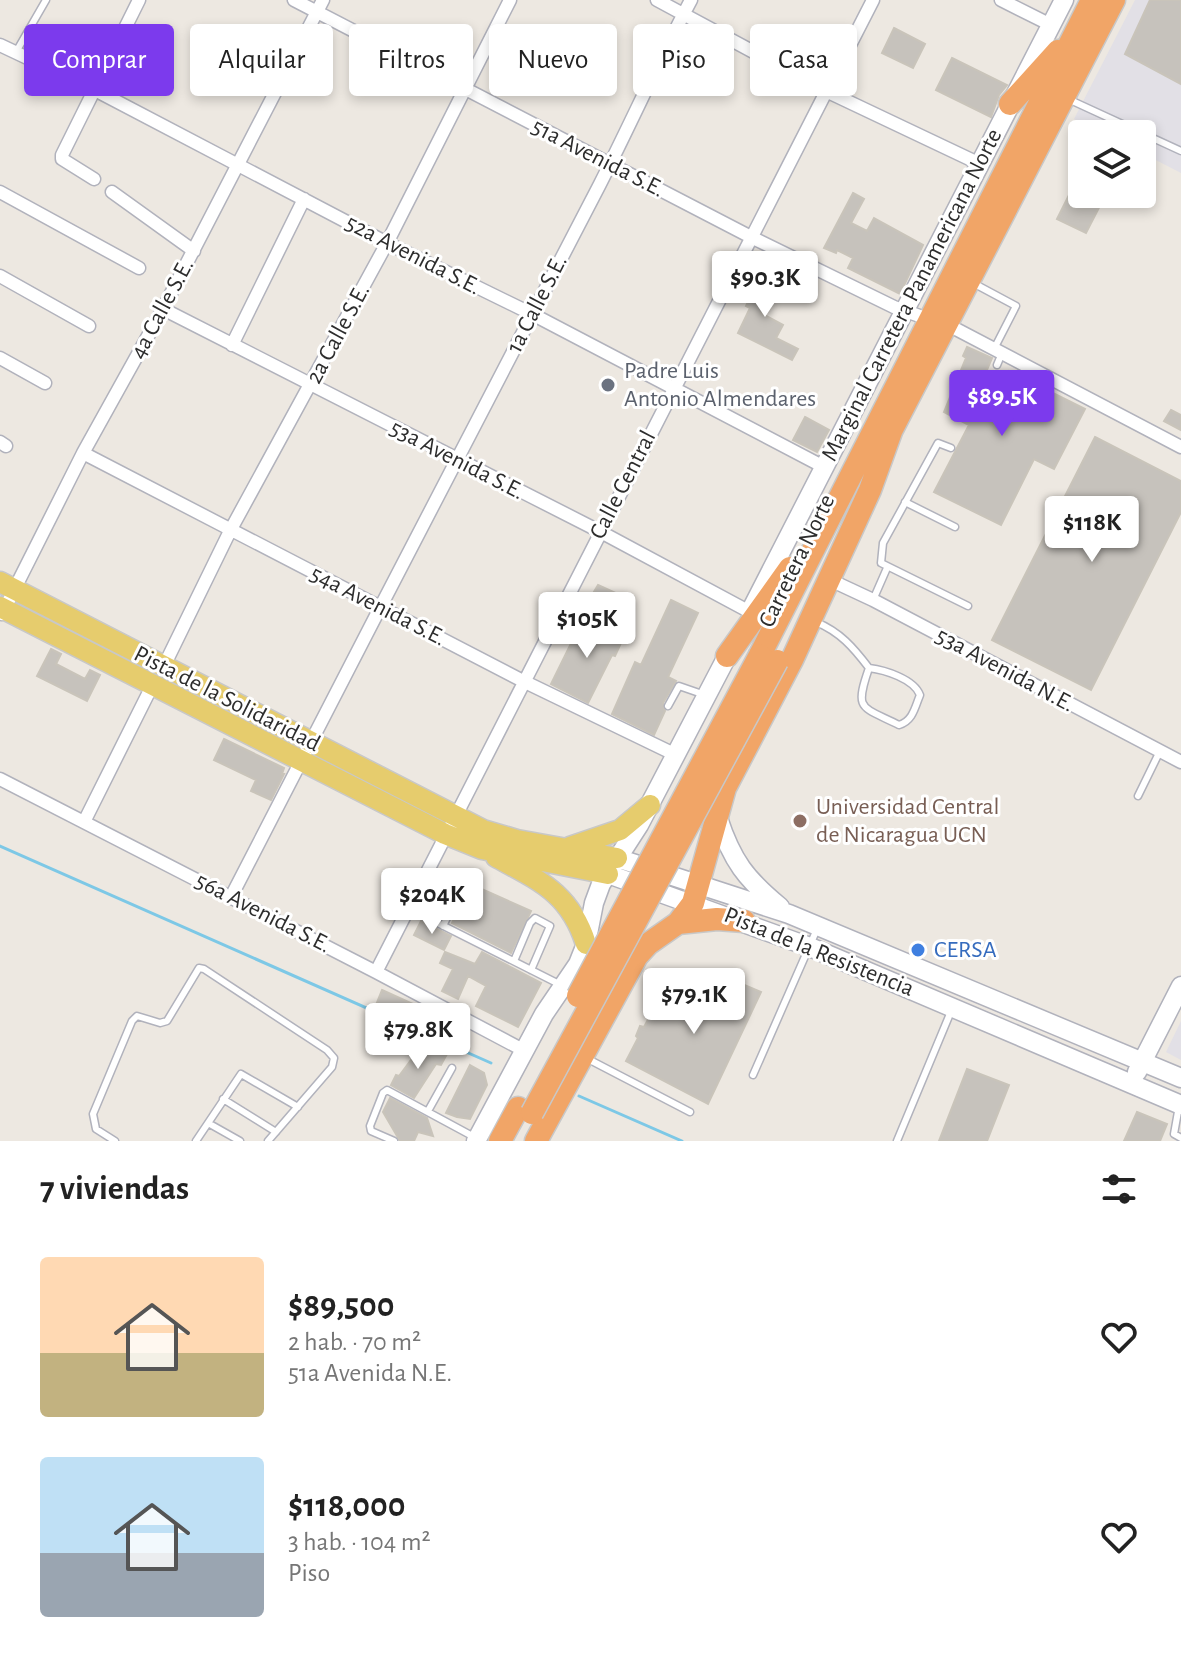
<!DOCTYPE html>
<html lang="es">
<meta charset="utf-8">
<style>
body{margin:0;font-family:"Alegreya Sans",sans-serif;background:#f6f6f6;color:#222;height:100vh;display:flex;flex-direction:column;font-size:30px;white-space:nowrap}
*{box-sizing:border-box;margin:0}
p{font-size:26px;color:#767676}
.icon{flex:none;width:44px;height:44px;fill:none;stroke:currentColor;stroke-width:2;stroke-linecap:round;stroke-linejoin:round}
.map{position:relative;height:1141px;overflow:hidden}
.panel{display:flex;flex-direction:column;background:#fff;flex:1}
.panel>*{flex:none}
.banner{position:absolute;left:24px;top:24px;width:1134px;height:72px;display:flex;gap:16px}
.controls{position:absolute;left:1068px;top:120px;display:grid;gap:16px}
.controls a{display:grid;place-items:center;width:88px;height:88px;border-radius:8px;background:#fff;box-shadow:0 4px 12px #0003;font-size:40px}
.price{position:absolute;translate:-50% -68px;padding:0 18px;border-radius:8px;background:#fff;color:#222;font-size:26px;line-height:52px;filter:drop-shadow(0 2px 4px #0008)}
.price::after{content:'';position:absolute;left:50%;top:48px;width:24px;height:18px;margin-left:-12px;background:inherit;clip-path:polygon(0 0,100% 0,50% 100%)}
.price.active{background:#7c3aed;color:#fff}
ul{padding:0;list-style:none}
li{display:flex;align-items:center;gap:24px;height:200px;padding:0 40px}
li span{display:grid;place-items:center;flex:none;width:224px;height:160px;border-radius:8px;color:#555}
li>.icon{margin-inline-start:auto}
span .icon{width:96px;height:96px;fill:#fffc;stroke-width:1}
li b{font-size:34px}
h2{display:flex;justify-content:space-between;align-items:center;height:96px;padding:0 40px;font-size:34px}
.pill{padding:0 28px;border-radius:8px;background:#fff;box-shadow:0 4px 12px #0003;font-size:28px;line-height:72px}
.pill.active{background:#7c3aed;color:#fff}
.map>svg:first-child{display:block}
</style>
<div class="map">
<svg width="1181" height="1141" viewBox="0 0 1181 1141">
<rect width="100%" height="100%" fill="#ede8e1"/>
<path fill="#e2e0e6" d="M1135 0H1181V173L1142 153V134H1104L1074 119Z
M1181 1021V1060L1166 1052Z"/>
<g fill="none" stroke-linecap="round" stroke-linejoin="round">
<path stroke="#7dc8e6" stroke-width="3" d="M0 846 491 1063
M579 1096 682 1141"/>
</g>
<path fill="#c6c2bc" stroke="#c9c4ba" stroke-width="2" d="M1150 0H1181V84L1125 54Z
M894 28 925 44 913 68 882 53Z
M952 58 1007 85 999 95 991 117 936 90Z
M1082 169V194H1106L1086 233 1057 219Z
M853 193 864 199 851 223 867 231 874 218 923 245 900 294 848 268 853 258 837 250 836 253 824 248Z
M763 270 778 276 761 313 783 325 776 338 798 349 792 360 738 333 750 308 746 306Z
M967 347 992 358 978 391 996 400 1009 371 1085 409 1054 469 1034 459 1001 525 934 492 969 425 944 412 966 358 963 356Z
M1171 410 1181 415V430L1164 421Z
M805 417 829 430 817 452 793 440Z
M1095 437 1181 481V512L1091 690 992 640Z
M598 585 620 595 615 606 592 595Z
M671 600 698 613 668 677 676 681 663 703 665 711 654 735 612 714 635 662 641 665Z
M599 622 624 634 621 643 615 656 612 655 588 703 551 684 581 623 595 630Z
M51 649 61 654 56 664 85 679 90 670 100 675 87 701 37 676Z
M224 739 284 768 282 774H284L271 800 251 791 256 780 214 760Z
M459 879 531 911 511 953 452 923 464 898 452 892Z
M421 921 451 936 444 950 414 935Z
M445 952 475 964 482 952 541 983 518 1027 476 1006 486 986 468 976 458 999 442 991 453 969 440 963Z
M723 976 761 992 708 1104 626 1061 638 1038 636 1036 640 1026 644 1027 662 993 667 996 673 982 710 998Z
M382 990 413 1004 407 1018 376 1005Z
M426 1045 447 1054 441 1065 436 1064 414 1098 391 1085 396 1075 399 1076 411 1060 414 1061 419 1052 422 1053Z
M470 1065 484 1073 487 1085 470 1119 457 1117 446 1113Z
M967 1069 1009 1085 987 1141H939Z
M390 1098 427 1118 433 1136 418 1132 414 1141H400L383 1112Z
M1137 1112 1167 1124 1160 1141H1124Z"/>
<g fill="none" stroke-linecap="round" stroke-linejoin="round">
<defs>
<path id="lane" d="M16 52 46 0
M1068 99 1181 151
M973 283 1016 306 994 349
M997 365 1002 353
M951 448 938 443 883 543 881 563 968 606
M905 502 955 527
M873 600 887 568
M816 622C840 632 853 647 869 668 885 670 914 679 920 695 915 707 913 721 899 725 861 706 854 711 869 668
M668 706 679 686 705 695
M1138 796 1160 751
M408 908 559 984
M443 926 456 899
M514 961 530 923 535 918 550 926 531 970
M588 1059 690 1112
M753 1075 817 929
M223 1099 276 1132
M1179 1106 1174 1134 1181 1138
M428 1111 452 1068
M208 1123 240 1141
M115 1141 96 1129 93 1114 132 1021 137 1016 160 1023 167 1021 199 968 204 969 327 1050 334 1058 332 1067 268 1141
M196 1141 241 1074 298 1107
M394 1141 371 1131 370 1126 383 1093 387 1090 476 1138
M897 1141 952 1009"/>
<path id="street" d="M294 0 751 237 894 307 954 328 1181 447
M657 0 826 91 980 164
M1001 0 1051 25
M0 45 93 89 387 243 532 314 824 467
M94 179 62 159V155L139 0
M0 192 139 268
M112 192 194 251
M0 276 89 326
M163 309 599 531 750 612
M232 345 304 199
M0 358 45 383
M0 442 6 446
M83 453 523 681 674 754
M828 579 873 600 1181 762
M2 614 83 453 163 309 323 0
M164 666 230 531 387 243 510 0
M0 779 376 972 523 1050
M84 822 153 684
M231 897C353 659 477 421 600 184 631 123 659 60 691 0
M376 972 873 0"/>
<path id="secondary" d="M752 608 1064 0
M718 818C732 861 746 879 780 907
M617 858 789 914 1181 1078
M608 874 810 947 1181 1105
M1137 1072 1181 986
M476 1141 544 1014 578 964 586 944 594 903 601 884 639 825 733 645"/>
<path id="primary" d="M0 582 483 830 517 840 617 858
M0 607 445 834 482 849 608 874
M570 847 620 830 650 805
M496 857C540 881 570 893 586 944"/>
<path id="highway" d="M1010 104 1058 51
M886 441 1114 0
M760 655 1092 0
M727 656 790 568
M678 923 717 919 744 921
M500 1141 518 1108
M536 1141 637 956 648 944 678 923 693 903 725 788 792 660 870 490 892 429"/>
</defs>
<use href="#lane" stroke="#b1b2bc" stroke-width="9"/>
<use href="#street" stroke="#b1b2bc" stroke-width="15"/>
<use href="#secondary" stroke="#b1b2bc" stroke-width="21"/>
<use href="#primary" stroke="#c8c8c8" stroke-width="23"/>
<use href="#highway" stroke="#c8c8c8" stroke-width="25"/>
<use href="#lane" stroke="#fff" stroke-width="6"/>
<use href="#street" stroke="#fff" stroke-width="12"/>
<use href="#secondary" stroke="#fff" stroke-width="18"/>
<use href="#primary" stroke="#e6cc6d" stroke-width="20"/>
<use href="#highway" stroke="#f1a567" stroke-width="22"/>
<defs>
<path id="highway-bridge" d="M578 996 760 655
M532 1113 777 661"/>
</defs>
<use href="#highway-bridge" stroke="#c8c8c8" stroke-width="25" stroke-linecap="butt"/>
<use href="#highway-bridge" stroke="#f1a567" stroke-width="22"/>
</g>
<circle fill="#6b7280" stroke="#fff" stroke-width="3" cx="608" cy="385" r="8"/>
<circle fill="#8d6e63" stroke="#fff" stroke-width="3" cx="800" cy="821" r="8"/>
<circle fill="#3f7fe0" stroke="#fff" stroke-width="3" cx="918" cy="950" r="8"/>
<g text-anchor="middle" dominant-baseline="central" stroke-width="6" stroke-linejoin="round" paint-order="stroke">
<g font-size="24" fill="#2d2d2d" stroke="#fff">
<text transform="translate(598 158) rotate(27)">51a Avenida S.E.</text>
<text transform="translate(413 255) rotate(27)">52a Avenida S.E.</text>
<text transform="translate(912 295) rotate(-63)">Marginal Carretera Panamericana Norte</text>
<text transform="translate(537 304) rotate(-63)">1a Calle S.E.</text>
<text transform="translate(162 309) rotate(-62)">4a Calle S.E.</text>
<text transform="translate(338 334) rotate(-62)">2a Calle S.E.</text>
<text transform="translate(457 460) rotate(27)">53a Avenida S.E.</text>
<text transform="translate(623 485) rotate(-63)">Calle Central</text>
<text transform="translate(797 561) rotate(-64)">Carretera Norte</text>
<text transform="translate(378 606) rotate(27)">54a Avenida S.E.</text>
<text transform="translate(1005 670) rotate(28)">53a Avenida N.E.</text>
<text transform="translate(227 699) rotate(27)">Pista de la Solidaridad</text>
<text transform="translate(263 913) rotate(27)">56a Avenida S.E.</text>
<text transform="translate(819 952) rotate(22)">Pista de la Resistencia</text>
</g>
<g font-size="24" fill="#5b616d" stroke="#fff" text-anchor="start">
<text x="624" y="371">Padre Luis<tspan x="624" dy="28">Antonio Almendares</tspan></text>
</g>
<g font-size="24" fill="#785e54" stroke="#fff" text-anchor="start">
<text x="816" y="807">Universidad Central<tspan x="816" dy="28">de Nicaragua UCN</tspan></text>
</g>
<g font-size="24" fill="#366cbe" stroke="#fff" text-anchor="start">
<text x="934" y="950">CERSA</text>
</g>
</g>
</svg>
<div class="controls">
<a><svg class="icon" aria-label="layers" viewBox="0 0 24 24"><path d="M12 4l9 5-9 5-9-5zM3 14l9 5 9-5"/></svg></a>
</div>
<b class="price" style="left:765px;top:319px">$90.3K</b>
<b class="price active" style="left:1002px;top:438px">$89.5K</b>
<b class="price" style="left:1092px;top:564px">$118K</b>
<b class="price" style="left:587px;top:660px">$105K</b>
<b class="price" style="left:432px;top:936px">$204K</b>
<b class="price" style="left:694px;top:1036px">$79.1K</b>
<b class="price" style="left:418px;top:1071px">$79.8K</b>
<div class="banner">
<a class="pill active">Comprar</a>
<a class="pill">Alquilar</a>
<a class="pill">Filtros</a>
<a class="pill">Nuevo</a>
<a class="pill">Piso</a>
<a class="pill">Casa</a>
</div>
</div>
<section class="panel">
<h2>7 viviendas<svg class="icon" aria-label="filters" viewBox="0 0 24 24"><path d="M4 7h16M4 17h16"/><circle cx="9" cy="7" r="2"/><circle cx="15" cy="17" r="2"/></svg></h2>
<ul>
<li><span style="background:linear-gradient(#ffd9b3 60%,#c2b280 0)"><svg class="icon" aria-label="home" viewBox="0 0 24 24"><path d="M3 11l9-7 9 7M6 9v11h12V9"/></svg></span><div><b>$89,500</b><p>2 hab. · 70 m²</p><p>51a Avenida N.E.</p></div><svg class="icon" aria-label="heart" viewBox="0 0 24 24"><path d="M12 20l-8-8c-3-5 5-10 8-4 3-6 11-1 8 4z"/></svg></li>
<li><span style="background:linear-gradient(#bfe0f5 60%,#9aa5b1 0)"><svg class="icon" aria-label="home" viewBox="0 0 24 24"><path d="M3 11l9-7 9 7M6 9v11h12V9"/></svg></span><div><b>$118,000</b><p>3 hab. · 104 m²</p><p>Piso</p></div><svg class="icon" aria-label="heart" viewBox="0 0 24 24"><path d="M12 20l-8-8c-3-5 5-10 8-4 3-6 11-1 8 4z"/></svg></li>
</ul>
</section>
